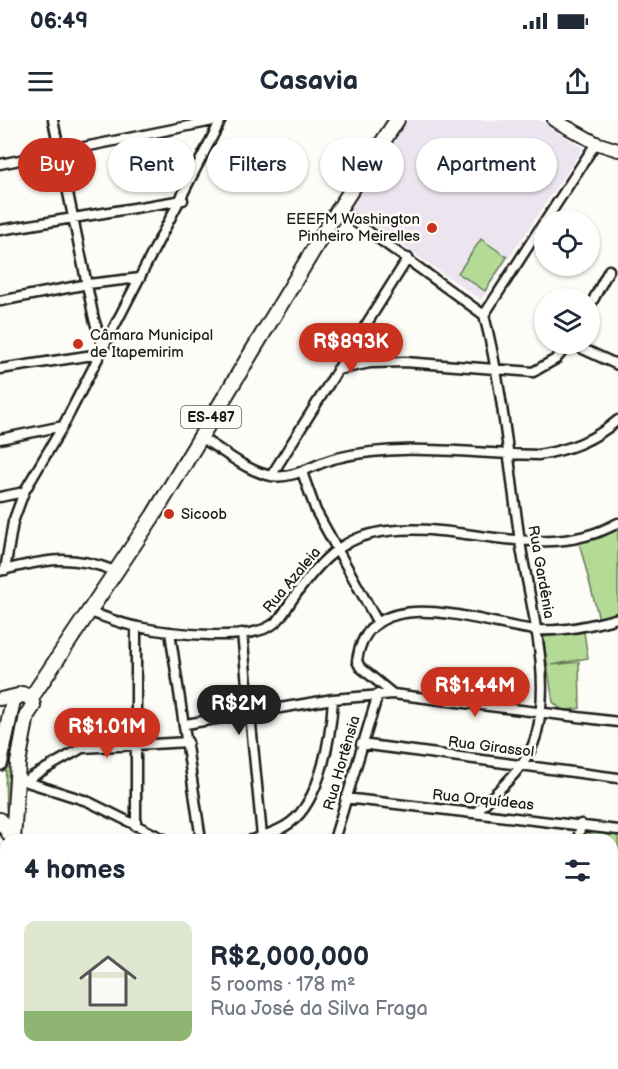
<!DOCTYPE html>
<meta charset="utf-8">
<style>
body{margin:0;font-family:"Balsamiq Sans",sans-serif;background:#f2f2f3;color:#1f2937;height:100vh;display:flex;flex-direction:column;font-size:22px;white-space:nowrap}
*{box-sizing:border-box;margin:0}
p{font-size:20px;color:#747a83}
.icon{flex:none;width:33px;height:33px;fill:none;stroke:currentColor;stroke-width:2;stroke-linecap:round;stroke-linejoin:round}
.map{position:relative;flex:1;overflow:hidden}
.panel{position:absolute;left:0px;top:714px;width:618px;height:236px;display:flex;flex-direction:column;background:#fff;border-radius:18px 18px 0 0;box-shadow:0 2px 4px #0004}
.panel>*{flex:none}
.top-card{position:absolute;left:18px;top:18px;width:582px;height:54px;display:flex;gap:12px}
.tools{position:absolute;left:534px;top:90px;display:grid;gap:12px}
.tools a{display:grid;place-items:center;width:66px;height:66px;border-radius:50%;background:#fff;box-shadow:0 2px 4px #0004;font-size:30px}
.price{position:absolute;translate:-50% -51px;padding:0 14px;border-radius:21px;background:#c8321e;color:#fff;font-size:20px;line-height:39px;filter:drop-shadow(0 2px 3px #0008)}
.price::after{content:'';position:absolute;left:50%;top:36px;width:18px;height:14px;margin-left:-9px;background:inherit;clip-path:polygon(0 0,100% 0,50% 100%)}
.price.selected{background:#222;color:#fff}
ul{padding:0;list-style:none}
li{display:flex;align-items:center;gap:18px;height:150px;padding:0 24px}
li span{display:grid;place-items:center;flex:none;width:168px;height:120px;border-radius:12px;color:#555}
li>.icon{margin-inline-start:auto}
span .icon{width:72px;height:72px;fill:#fffc;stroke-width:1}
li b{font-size:26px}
h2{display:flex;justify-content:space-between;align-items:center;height:72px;padding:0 24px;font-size:26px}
.pill{padding:0 21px;border-radius:27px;background:#fff;box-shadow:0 2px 4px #0004;font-size:21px;line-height:54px}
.pill.selected{background:#c8321e;color:#fff}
.status{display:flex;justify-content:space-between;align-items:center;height:42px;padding:0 30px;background:#fff;direction:ltr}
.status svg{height:16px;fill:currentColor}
header{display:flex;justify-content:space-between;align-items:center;height:78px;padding:0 24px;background:#fff;font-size:27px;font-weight:800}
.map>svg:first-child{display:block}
</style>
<div class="status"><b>06:49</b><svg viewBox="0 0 49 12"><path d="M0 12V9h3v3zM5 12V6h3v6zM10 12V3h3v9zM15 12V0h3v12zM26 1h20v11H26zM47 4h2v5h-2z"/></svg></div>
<header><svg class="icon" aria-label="menu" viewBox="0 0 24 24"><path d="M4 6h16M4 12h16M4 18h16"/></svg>Casavia<svg class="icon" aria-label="share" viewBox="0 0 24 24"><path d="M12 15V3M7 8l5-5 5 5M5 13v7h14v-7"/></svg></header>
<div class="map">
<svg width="618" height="949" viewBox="0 0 618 949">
<rect width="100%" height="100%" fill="#fdfcf7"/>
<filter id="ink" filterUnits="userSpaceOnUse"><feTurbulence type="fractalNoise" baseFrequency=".0167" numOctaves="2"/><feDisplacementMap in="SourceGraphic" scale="12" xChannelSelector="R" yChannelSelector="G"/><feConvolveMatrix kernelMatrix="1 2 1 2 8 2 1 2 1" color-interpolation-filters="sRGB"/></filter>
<g filter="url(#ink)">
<path fill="#ece5f0" d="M402 0H540L583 28 481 180 347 87Z"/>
<path fill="#b4db96" stroke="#687c59" stroke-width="1.5" d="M481 119 507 137 485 171 458 153Z
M618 409V501L601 507 579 422 600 418Z
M584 512 588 538 552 545 579 542 580 588 563 591 553 582 543 517Z
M18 601 8 666 10 697 7 698C4 666 4 633 14 602Z
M587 711 618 715V949H513L514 944H612V720H585Z
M82 944H502V949H83Z"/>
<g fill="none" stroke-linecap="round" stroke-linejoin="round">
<defs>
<path id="street" d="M53 0 94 199 103 228
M0 44 218 0
M339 90 484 195
M546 100 596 23
M0 110 183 80
M0 181 88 164 140 158
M590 186 609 150
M484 195 544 102
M572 224 618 245
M0 249 100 234
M337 250 370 243 405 242 533 252 556 239 569 224
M200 317C221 329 247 352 272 356 294 360 317 342 337 338 403 322 471 334 538 335 569 330 593 321 618 300
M0 319 63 306
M302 352 316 391 378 503
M271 356 408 138
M0 377 24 372
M5 450 13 402 24 372 63 306 221 0
M0 451C45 439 72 434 115 451
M90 492C105 497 121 504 138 507 168 513 252 524 276 502 283 496 287 487 292 480 314 449 336 421 375 413 454 396 538 447 618 403
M136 507V706
M170 512 201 720
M242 513 262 716
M393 574 360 547 357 541C368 456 486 506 537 510 563 512 593 505 618 498
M186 604 333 579 393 574 618 602
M361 624 618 658
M26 660 82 628 188 622
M24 661 87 681 166 720
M345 678 618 710
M475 693C498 670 527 648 536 616 553 554 529 482 520 421 509 346 503 269 484 195
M251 720C265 715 278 712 290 703 321 680 331 616 333 579
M334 720 378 574
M578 720 581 704
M612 788 618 789
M0 797H6
M0 844 6 856
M0 905 6 903
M437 949 454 944
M510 949V944"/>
<path id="secondary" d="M554 0 596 23 618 30
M0 579 18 575"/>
<path id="primary" d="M0 643 13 580 22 574 31 578
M0 700 13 719
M13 720 18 643 27 595 33 586 31 578 153 396 326 109 397 0
M31 944 32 949"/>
</defs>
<use href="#street" stroke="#1c1c1c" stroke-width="13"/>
<use href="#secondary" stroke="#1c1c1c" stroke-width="16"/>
<use href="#primary" stroke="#1c1c1c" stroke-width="18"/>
<use href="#street" stroke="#fdfcf7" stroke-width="8"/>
<use href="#secondary" stroke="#fdfcf7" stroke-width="12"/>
<use href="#primary" stroke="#fdfcf7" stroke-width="14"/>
</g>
</g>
<g fill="#c8321e" stroke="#fdfcf7" stroke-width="2">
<circle cx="432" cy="108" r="6"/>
<circle cx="78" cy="224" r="6"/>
<circle cx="169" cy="394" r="6"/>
</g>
<g text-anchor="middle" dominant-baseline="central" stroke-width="5" stroke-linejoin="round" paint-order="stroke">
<rect fill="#fdfcf7" stroke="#605f5e" stroke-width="1.5" x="181" y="286" width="60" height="22" rx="4.5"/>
<g font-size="14" font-weight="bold" fill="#1c1c1c">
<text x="211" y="297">ES-487</text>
</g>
<g font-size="15" fill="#1c1c1c" stroke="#fdfcf7" text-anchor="start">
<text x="420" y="99" text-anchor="end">EEEFM Washington<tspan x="420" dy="17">Pinheiro Meirelles</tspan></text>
<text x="90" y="215">Câmara Municipal<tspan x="90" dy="17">de Itapemirim</tspan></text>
<text x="181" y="394">Sicoob</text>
</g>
<g font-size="15" fill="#1c1c1c" stroke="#fdfcf7">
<text transform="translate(541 452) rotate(80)">Rua Gardênia</text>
<text transform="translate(292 460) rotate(-50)">Rua Azaleia</text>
<text transform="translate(491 627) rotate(7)">Rua Girassol</text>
<text transform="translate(342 643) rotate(-74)">Rua Hortênsia</text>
<text transform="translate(483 680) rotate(6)">Rua Orquídeas</text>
</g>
</g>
</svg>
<div class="tools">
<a><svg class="icon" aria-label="locate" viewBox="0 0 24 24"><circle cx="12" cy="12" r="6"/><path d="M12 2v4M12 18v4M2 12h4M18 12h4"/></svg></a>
<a><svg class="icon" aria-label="layers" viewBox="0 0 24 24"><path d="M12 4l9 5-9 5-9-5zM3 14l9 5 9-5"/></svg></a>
</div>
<b class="price" style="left:351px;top:254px">R$893K</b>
<b class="price" style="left:475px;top:598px">R$1.44M</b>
<b class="price selected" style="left:239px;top:616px">R$2M</b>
<b class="price" style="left:107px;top:639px">R$1.01M</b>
<div class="top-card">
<a class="pill selected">Buy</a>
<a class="pill">Rent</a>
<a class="pill">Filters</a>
<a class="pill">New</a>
<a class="pill">Apartment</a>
</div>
<section class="panel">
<h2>4 homes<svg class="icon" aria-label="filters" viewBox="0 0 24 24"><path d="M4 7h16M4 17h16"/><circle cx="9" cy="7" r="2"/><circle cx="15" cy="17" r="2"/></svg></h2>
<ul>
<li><span style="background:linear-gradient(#dfe7d0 75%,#8fb573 0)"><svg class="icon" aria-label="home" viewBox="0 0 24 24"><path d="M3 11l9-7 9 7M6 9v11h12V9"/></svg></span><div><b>R$2,000,000</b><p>5 rooms · 178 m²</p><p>Rua José da Silva Fraga</p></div></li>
</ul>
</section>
</div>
